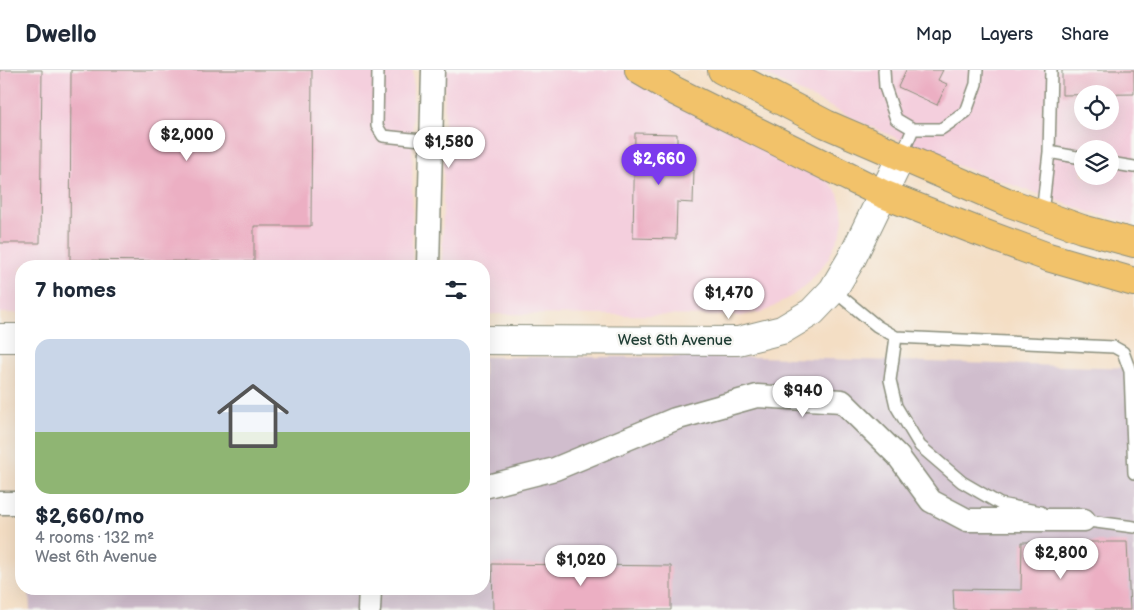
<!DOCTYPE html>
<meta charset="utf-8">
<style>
body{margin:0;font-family:"Balsamiq Sans",sans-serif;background:#f2f2f3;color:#1f2937;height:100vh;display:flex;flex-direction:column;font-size:19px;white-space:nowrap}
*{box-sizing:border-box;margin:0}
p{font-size:16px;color:#747a83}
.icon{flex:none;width:28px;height:28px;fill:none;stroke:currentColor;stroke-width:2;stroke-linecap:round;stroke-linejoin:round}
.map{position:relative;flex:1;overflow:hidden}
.drawer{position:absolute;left:15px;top:190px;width:475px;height:335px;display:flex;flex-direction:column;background:#fff;border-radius:20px;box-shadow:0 5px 20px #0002}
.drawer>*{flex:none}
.controls{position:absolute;left:1074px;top:15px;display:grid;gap:10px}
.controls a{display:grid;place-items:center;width:45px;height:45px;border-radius:50%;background:#fff;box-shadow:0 5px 20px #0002;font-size:25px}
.price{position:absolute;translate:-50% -42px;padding:0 11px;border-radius:18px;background:#fff;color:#222;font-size:16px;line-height:32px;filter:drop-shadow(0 1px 2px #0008)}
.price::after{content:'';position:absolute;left:50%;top:30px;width:15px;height:11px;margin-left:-8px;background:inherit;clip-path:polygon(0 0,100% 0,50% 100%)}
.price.on{background:#7c3aed;color:#fff}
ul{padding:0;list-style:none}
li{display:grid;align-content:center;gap:10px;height:265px;padding:0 20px}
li+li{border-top:1px solid #e0e1e3}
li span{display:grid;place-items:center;height:155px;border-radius:15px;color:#555}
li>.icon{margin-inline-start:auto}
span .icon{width:90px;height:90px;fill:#fffc;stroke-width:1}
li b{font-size:21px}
h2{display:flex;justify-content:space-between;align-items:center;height:60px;padding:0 20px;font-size:21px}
header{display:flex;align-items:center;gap:30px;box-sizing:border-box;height:70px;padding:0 25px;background:#fff;border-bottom:1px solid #e0e1e3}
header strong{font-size:24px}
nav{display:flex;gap:28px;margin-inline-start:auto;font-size:18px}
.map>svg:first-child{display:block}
</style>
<header>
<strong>Dwello</strong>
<nav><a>Map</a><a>Layers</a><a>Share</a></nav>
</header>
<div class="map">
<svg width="1134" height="540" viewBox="0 0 1134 540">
<rect width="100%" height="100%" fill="#f6f6f2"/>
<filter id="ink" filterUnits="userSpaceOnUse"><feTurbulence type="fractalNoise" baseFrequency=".02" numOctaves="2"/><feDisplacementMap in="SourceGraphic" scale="10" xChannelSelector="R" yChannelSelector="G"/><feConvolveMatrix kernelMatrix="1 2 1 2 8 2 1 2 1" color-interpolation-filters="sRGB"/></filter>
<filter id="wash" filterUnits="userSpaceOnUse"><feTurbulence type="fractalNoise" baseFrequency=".0096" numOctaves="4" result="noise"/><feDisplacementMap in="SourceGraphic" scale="20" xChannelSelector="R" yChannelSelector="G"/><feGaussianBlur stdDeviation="1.12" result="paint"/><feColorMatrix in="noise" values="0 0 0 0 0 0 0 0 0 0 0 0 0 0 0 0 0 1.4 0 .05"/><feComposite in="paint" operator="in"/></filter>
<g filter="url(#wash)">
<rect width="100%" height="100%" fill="#f4dec4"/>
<path fill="#f4cfdd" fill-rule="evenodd" d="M0 0H413L412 196H21V243H0Z
M445 0H624L652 17 828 110 838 124 842 138 843 150 841 162 828 189 810 212 792 226 766 241 740 246 484 244V196H442Z
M756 0H1134V154L1092 143 956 95 861 52ZM1082 24H1110V51H1082ZM1082 79H1110V106H1082Z"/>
<path fill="#d0bdcd" d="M484 287H756L1134 298V540H30L29 519H484Z"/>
<g id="blocks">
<path fill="#ecafc3" d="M0 0H42L40 173H0Z
M71 0H312L311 156H254V192L70 190Z
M906 0H943L938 10 947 14 937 35 898 17Z
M1062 0H1134V24L1062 25Z
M635 63 677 64V99L694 100 693 133 677 132 676 169 633 168Z
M1022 472H1127L1130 540H954L953 519 1021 520Z
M492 494 671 496V540H493Z"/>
</g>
</g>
<g filter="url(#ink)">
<use href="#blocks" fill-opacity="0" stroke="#8a8e7c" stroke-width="1"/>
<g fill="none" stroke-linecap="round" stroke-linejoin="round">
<defs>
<path id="service" d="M378 0 377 56 383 66 431 71
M884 0 885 17 896 49 913 59H941L966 42 976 14 977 0
M1049 82 1051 0
M901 87 913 59
M1110 93 1134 97
M1042 144 1049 82 1082 88
M833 220 877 256 896 267 1114 277 1123 282 1130 301 1134 403
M896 267 890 310 896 336 920 376 962 412 1000 434 1041 442
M1081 450 1134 457"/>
<path id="minor" d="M428 196 433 0
M484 417 555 399 675 349 757 326 842 331 898 386 931 431 967 450H1084
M0 433H15
M369 540 370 519"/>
<path id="tertiary" d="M0 268H21
M484 270 738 271 782 260 812 242 833 220 852 188 901 87"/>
<path id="primary" d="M639 0 675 21 883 124 972 159 1048 187 1134 212
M722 0 826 54 1007 132 1082 159 1134 173"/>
</defs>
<use href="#service" stroke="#8a8e7c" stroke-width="14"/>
<use href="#minor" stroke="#8a8e7c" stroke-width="25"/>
<use href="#tertiary" stroke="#8a8e7c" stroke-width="30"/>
<use href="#primary" stroke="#8a8e7c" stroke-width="30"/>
<use href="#service" stroke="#fff" stroke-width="11"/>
<use href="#minor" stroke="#fff" stroke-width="22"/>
<use href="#tertiary" stroke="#fff" stroke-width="28"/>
<use href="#primary" stroke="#f2c26a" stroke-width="28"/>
</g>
</g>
<g text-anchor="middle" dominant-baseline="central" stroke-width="5" stroke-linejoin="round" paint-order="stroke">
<g font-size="15" fill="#1f3d34" stroke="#f6f6f2">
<text x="675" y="270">West 6th Avenue</text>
</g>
</g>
</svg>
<div class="controls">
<a><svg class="icon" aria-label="locate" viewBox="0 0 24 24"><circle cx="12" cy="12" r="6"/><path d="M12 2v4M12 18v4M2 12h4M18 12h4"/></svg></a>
<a><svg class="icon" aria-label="layers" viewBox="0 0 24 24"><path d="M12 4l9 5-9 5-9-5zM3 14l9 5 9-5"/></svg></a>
</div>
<b class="price" style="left:187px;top:92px">$2,000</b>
<b class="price" style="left:449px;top:99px">$1,580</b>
<b class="price on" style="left:659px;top:116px">$2,660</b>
<b class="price" style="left:729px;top:250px">$1,470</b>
<b class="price" style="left:803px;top:348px">$940</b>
<b class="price" style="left:1061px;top:510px">$2,800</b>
<b class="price" style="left:581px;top:517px">$1,020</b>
<section class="drawer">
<h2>7 homes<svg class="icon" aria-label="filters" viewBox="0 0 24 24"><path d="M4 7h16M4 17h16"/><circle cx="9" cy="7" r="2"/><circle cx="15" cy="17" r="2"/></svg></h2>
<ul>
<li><span style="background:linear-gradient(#c9d6e8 60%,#8fb573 0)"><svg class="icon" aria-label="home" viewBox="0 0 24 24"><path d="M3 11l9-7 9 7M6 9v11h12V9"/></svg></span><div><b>$2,660/mo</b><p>4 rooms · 132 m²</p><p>West 6th Avenue</p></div></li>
</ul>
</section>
</div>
